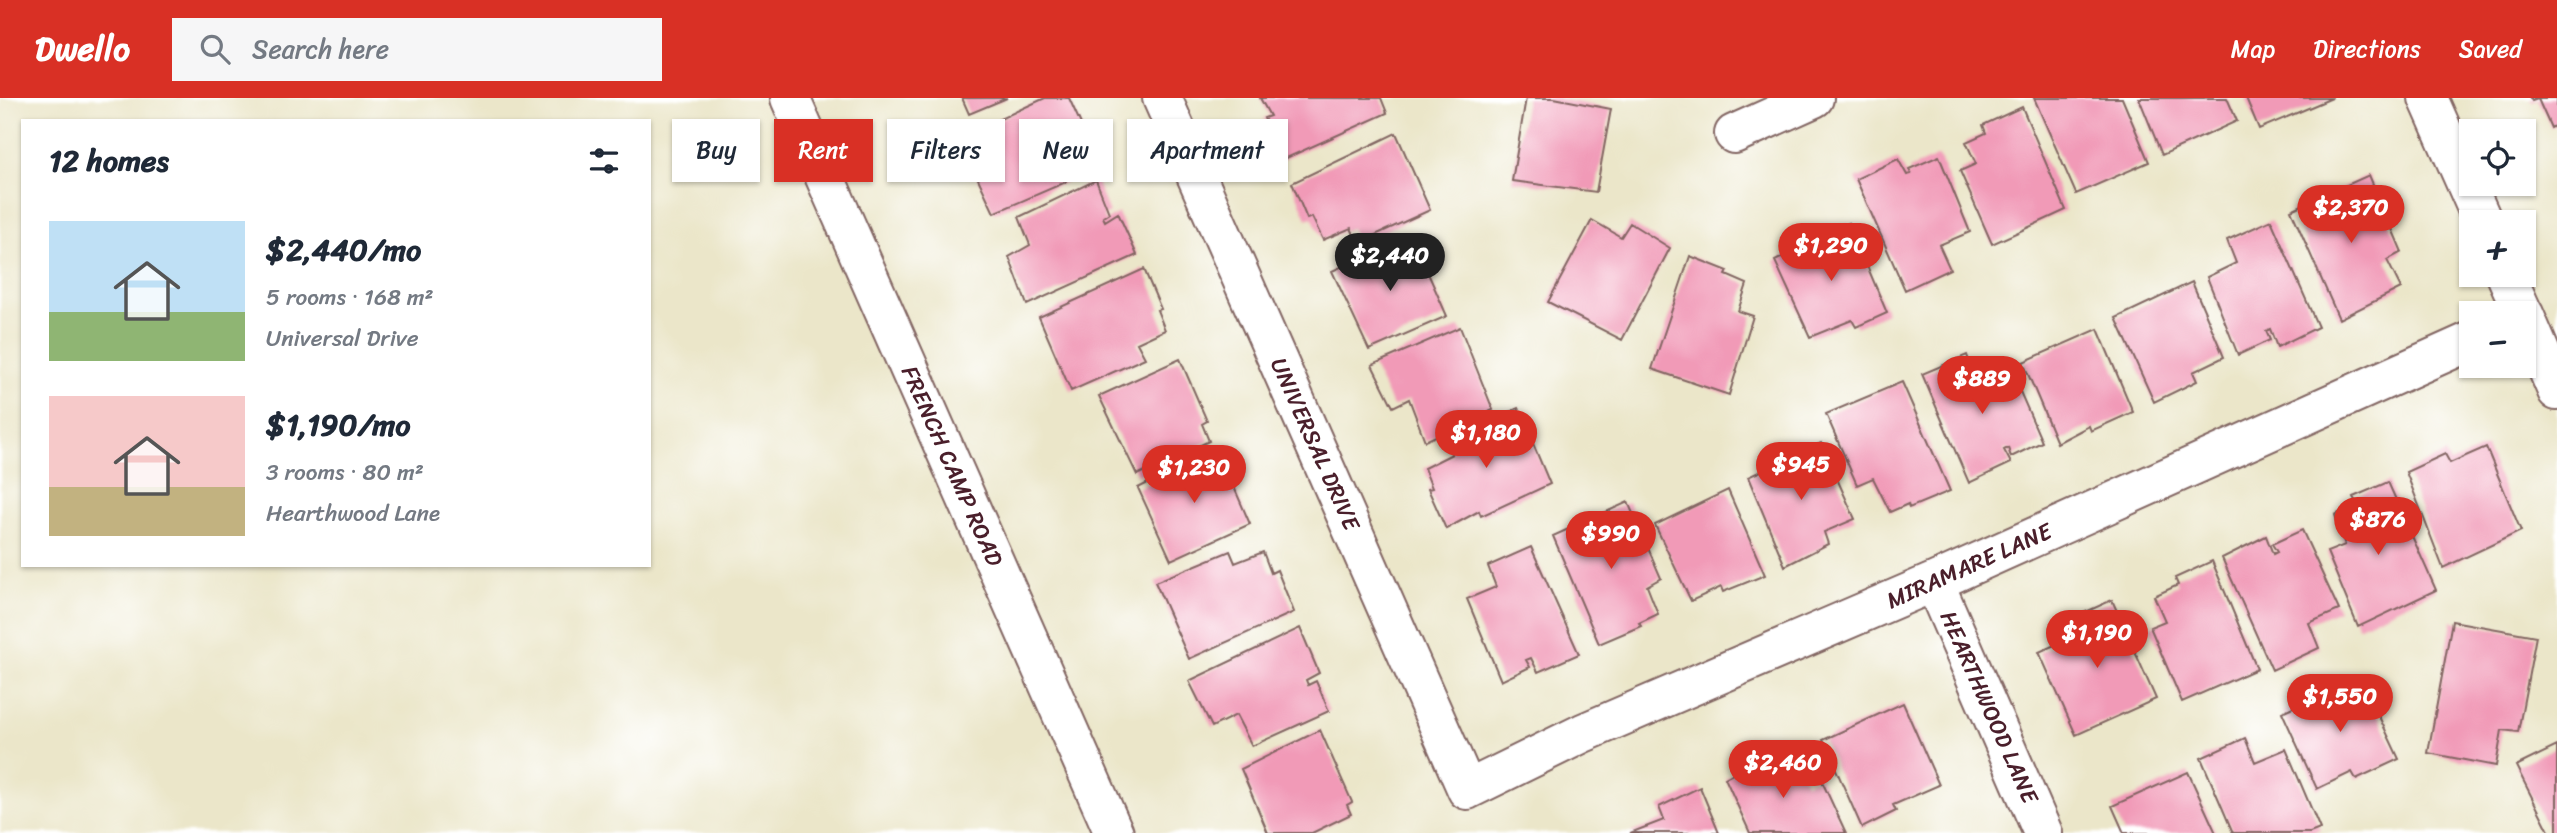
<!DOCTYPE html>
<meta charset="utf-8">
<style>
body{margin:0;font-family:Sriracha,sans-serif;background:#f6f6f7;color:#1f2937;height:100vh;display:flex;flex-direction:column;font-size:26px;white-space:nowrap}
*{box-sizing:border-box;margin:0}
p{font-size:23px;color:#747a83}
.icon{flex:none;width:38px;height:38px;fill:none;stroke:currentColor;stroke-width:2;stroke-linecap:round;stroke-linejoin:round}
.map{position:relative;flex:1;overflow:hidden}
.sheet{position:absolute;left:21px;top:21px;width:630px;height:448px;display:flex;flex-direction:column;background:#fff;border-radius:0px;box-shadow:0 2px 5px #0004}
.sheet>*{flex:none}
.top-card{position:absolute;left:672px;top:21px;width:665px;height:63px;display:flex;gap:14px}
.fabs{position:absolute;left:2459px;top:21px;display:grid;gap:14px}
.fabs a{display:grid;place-items:center;width:77px;height:77px;border-radius:0px;background:#fff;box-shadow:0 2px 5px #0004;font-size:35px}
.price{position:absolute;translate:-50% -60px;padding:0 16px;border-radius:24px;background:#d93025;color:#fff;font-size:23px;line-height:46px;filter:drop-shadow(0 2px 4px #0008)}
.price::after{content:'';position:absolute;left:50%;top:42px;width:21px;height:16px;margin-left:-10px;background:inherit;clip-path:polygon(0 0,100% 0,50% 100%)}
.price.on{background:#222;color:#fff}
ul{padding:0;list-style:none}
li{display:flex;align-items:center;gap:21px;height:175px;padding:0 28px}
li span{display:grid;place-items:center;flex:none;width:196px;height:140px;border-radius:0px;color:#555}
li>.icon{margin-inline-start:auto}
span .icon{width:84px;height:84px;fill:#fffc;stroke-width:1}
li b{font-size:30px}
h2{display:flex;justify-content:space-between;align-items:center;height:84px;padding:0 28px;font-size:30px}
.chip{padding:0 24px;border-radius:0px;background:#fff;box-shadow:0 2px 5px #0004;font-size:24px;line-height:63px}
.chip.on{background:#d93025;color:#fff}
header{display:flex;align-items:center;gap:42px;box-sizing:border-box;height:98px;padding:0 35px;background:#d93025;color:#fff}
header strong{font-size:33px}
nav{display:flex;gap:38px;margin-inline-start:auto;font-size:24px}
.search{width:490px;height:63px;background:#f6f6f7;display:flex;align-items:center;gap:18px;box-sizing:border-box;padding:0 24px;border-radius:0px;color:#747a83;font-size:26px}
.map>svg:first-child{display:block}
</style>
<header>
<strong>Dwello</strong>
<div class="search"><svg class="icon" aria-label="search" viewBox="0 0 24 24"><circle cx="10" cy="10" r="6"/><path d="M15 15l6 6"/></svg>Search here</div>
<nav><a>Map</a><a>Directions</a><a>Saved</a></nav>
</header>
<div class="map">
<svg width="2557" height="735" viewBox="0 0 2557 735">
<rect width="100%" height="100%" fill="#fff"/>
<filter id="ink" filterUnits="userSpaceOnUse"><feTurbulence type="fractalNoise" baseFrequency=".0143" numOctaves="2"/><feDisplacementMap in="SourceGraphic" scale="14" xChannelSelector="R" yChannelSelector="G"/><feConvolveMatrix kernelMatrix="1 2 1 2 8 2 1 2 1" color-interpolation-filters="sRGB"/></filter>
<filter id="wash" filterUnits="userSpaceOnUse"><feTurbulence type="fractalNoise" baseFrequency=".00686" numOctaves="4" result="noise"/><feDisplacementMap in="SourceGraphic" scale="28" xChannelSelector="R" yChannelSelector="G"/><feGaussianBlur stdDeviation="1.57" result="paint"/><feColorMatrix in="noise" values="0 0 0 0 0 0 0 0 0 0 0 0 0 0 0 0 0 1.4 0 .05"/><feComposite in="paint" operator="in"/></filter>
<g filter="url(#wash)">
<rect width="100%" height="100%" fill="#ebe6c9"/>
<g id="blocks">
<path fill="#f19ab7" d="M962 0H1007L969 16Z
M1045 0H1069L1084 33 1078 35 1086 55 1061 69 1066 84 994 115 959 40Z
M1260 0H1381L1387 15 1282 62 1264 20 1270 18Z
M1526 0H1554L1611 11 1596 94 1512 83Z
M2034 0H2122L2149 64 2076 96Z
M2139 0H2227L2237 23 2162 57Z
M2246 0H2332L2259 31Z
M2530 0H2557V26L2551 30 2538 1 2532 3Z
M2022 9 2066 112 1992 146 1960 73 1976 66 1966 44 1986 35 1983 27Z
M1396 35 1430 112 1358 145 1351 130 1323 142 1312 119 1307 121 1292 85Z
M1939 58 1970 134 1939 147 1950 171 1905 192 1856 81 1898 61 1907 77 1911 76 1909 71Z
M2369 77 2402 154 2387 162 2401 190 2339 221 2291 112Z
M1096 82 1109 115 1103 119 1105 123 1118 115 1137 157 1027 207 1009 159 1030 147 1019 119Z
M1592 122 1621 139 1630 125 1670 150 1622 242 1548 204Z
M2271 122 2318 229 2277 249 2270 231 2266 233 2270 242 2238 257 2207 179 2236 165 2227 142Z
M1849 125 1887 215 1856 229 1852 222 1810 239 1775 163Z
M1411 137 1447 218 1369 252 1332 173Z
M1690 158 1728 173 1726 177 1747 186 1738 213 1753 218 1729 297 1652 271Z
M1144 171 1161 211 1157 212 1165 232 1137 245 1145 260 1071 293 1039 219Z
M2192 184 2224 259 2193 274 2197 283 2154 304 2116 220Z
M1460 229 1493 312 1425 343 1409 301 1393 309 1372 267Z
M2098 231 2133 314 2091 333 2089 328 2057 345 2023 264Z
M1967 257 1975 280 2008 266 2042 344 2011 359 2008 350 2004 352 2011 365 1969 385 1922 276Z
M1180 261 1207 323 1202 326 1209 343 1137 377 1099 298Z
M1902 284 1950 393 1909 410 1908 406 1890 414 1873 380 1857 387 1826 316Z
M1518 310 1550 386 1481 418 1479 413 1446 431 1428 391 1432 390 1424 370 1452 356 1446 344Z
M1821 345 1855 421 1824 434 1828 446 1785 468 1748 379Z
M2486 349 2521 433 2443 470 2406 374 2445 356 2450 365Z
M1214 352 1220 368 1224 366 1250 426 1171 462 1138 390Z
M2388 384 2436 492 2358 529 2327 454 2345 447 2335 417 2357 406 2353 399Z
M1728 392 1765 477 1723 494 1721 489 1691 503 1655 427Z
M1628 404 1661 480 1647 488 1658 516 1639 525 1641 528 1599 546 1553 438Z
M2302 432 2339 512 2309 525 2319 550 2272 572 2222 460 2266 438 2273 456 2277 454 2272 446Z
M1531 449 1579 556 1538 574 1531 560 1526 562 1530 569 1501 583 1467 501 1496 489 1488 468Z
M1230 453 1235 465 1263 454 1271 475 1277 472 1294 514 1189 561 1155 484Z
M2212 463 2257 571 2182 604 2150 529 2165 523 2154 498 2178 487 2175 480Z
M2112 502 2156 601 2076 637 2039 554 2077 537 2070 521Z
M2452 523 2536 538 2518 634 2502 632 2496 668 2428 655Z
M1300 530 1319 575 1306 582 1308 587 1316 583 1329 613 1252 648 1236 617 1212 629 1189 583Z
M2360 578 2399 661 2356 681 2352 674 2317 691 2282 614Z
M1903 605 1939 687 1893 707 1896 713 1862 730 1823 642Z
M1320 632 1352 704 1347 707 1351 716 1312 735H1268L1241 671Z
M2245 640 2255 664 2286 651 2320 731 2310 735H2233L2201 660Z
M2557 648V735H2550L2516 668Z
M1768 657 1773 666 1794 658 1806 685 1820 679 1846 735H1750L1725 680Z
M2188 674 2216 735H2124L2112 708Z
M1700 689 1719 735H1630L1664 722 1659 709Z"/>
</g>
</g>
<g filter="url(#ink)">
<use href="#blocks" fill-opacity="0" stroke="#826562" stroke-width="2"/>
<g fill="none" stroke-linecap="round" stroke-linejoin="round">
<defs>
<path id="street" d="M1162 0 1467 692 1583 635 1934 484 2471 243
M2428 0 2483 124
M1734 36 1814 0
M2506 177 2523 215
M2524 216 2557 293
M1934 484 2043 735"/>
<path id="secondary" d="M790 0 1114 735"/>
</defs>
<use href="#street" stroke="#826562" stroke-width="42"/>
<use href="#secondary" stroke="#826562" stroke-width="42"/>
<use href="#street" stroke="#fff" stroke-width="38"/>
<use href="#secondary" stroke="#fff" stroke-width="38"/>
</g>
</g>
<g text-anchor="middle" dominant-baseline="central" stroke-width="6" stroke-linejoin="round" paint-order="stroke">
<g font-size="23" fill="#4a1f2b" stroke="#fff">
<text transform="translate(1315 346) rotate(66)">UNIVERSAL DRIVE</text>
<text transform="translate(952 368) rotate(66)">FRENCH CAMP ROAD</text>
<text transform="translate(1969 468) rotate(-24)">MIRAMARE LANE</text>
<text transform="translate(1989 609) rotate(66)">HEARTHWOOD LANE</text>
</g>
</g>
</svg>
<div class="fabs">
<a><svg class="icon" aria-label="locate" viewBox="0 0 24 24"><circle cx="12" cy="12" r="6"/><path d="M12 2v4M12 18v4M2 12h4M18 12h4"/></svg></a>
<a>+</a>
<a>−</a>
</div>
<b class="price" style="left:2351px;top:147px">$2,370</b>
<b class="price" style="left:1831px;top:185px">$1,290</b>
<b class="price on" style="left:1390px;top:195px">$2,440</b>
<b class="price" style="left:1982px;top:318px">$889</b>
<b class="price" style="left:1486px;top:372px">$1,180</b>
<b class="price" style="left:1801px;top:404px">$945</b>
<b class="price" style="left:1194px;top:407px">$1,230</b>
<b class="price" style="left:2378px;top:459px">$876</b>
<b class="price" style="left:1611px;top:473px">$990</b>
<b class="price" style="left:2097px;top:572px">$1,190</b>
<b class="price" style="left:2340px;top:636px">$1,550</b>
<b class="price" style="left:1783px;top:702px">$2,460</b>
<div class="top-card">
<a class="chip">Buy</a>
<a class="chip on">Rent</a>
<a class="chip">Filters</a>
<a class="chip">New</a>
<a class="chip">Apartment</a>
</div>
<section class="sheet">
<h2>12 homes<svg class="icon" aria-label="filters" viewBox="0 0 24 24"><path d="M4 7h16M4 17h16"/><circle cx="9" cy="7" r="2"/><circle cx="15" cy="17" r="2"/></svg></h2>
<ul>
<li><span style="background:linear-gradient(#bfe0f5 65%,#8fb573 0)"><svg class="icon" aria-label="home" viewBox="0 0 24 24"><path d="M3 11l9-7 9 7M6 9v11h12V9"/></svg></span><div><b>$2,440/mo</b><p>5 rooms · 168 m²</p><p>Universal Drive</p></div></li>
<li><span style="background:linear-gradient(#f6c9c9 65%,#c2b280 0)"><svg class="icon" aria-label="home" viewBox="0 0 24 24"><path d="M3 11l9-7 9 7M6 9v11h12V9"/></svg></span><div><b>$1,190/mo</b><p>3 rooms · 80 m²</p><p>Hearthwood Lane</p></div></li>
</ul>
</section>
</div>
